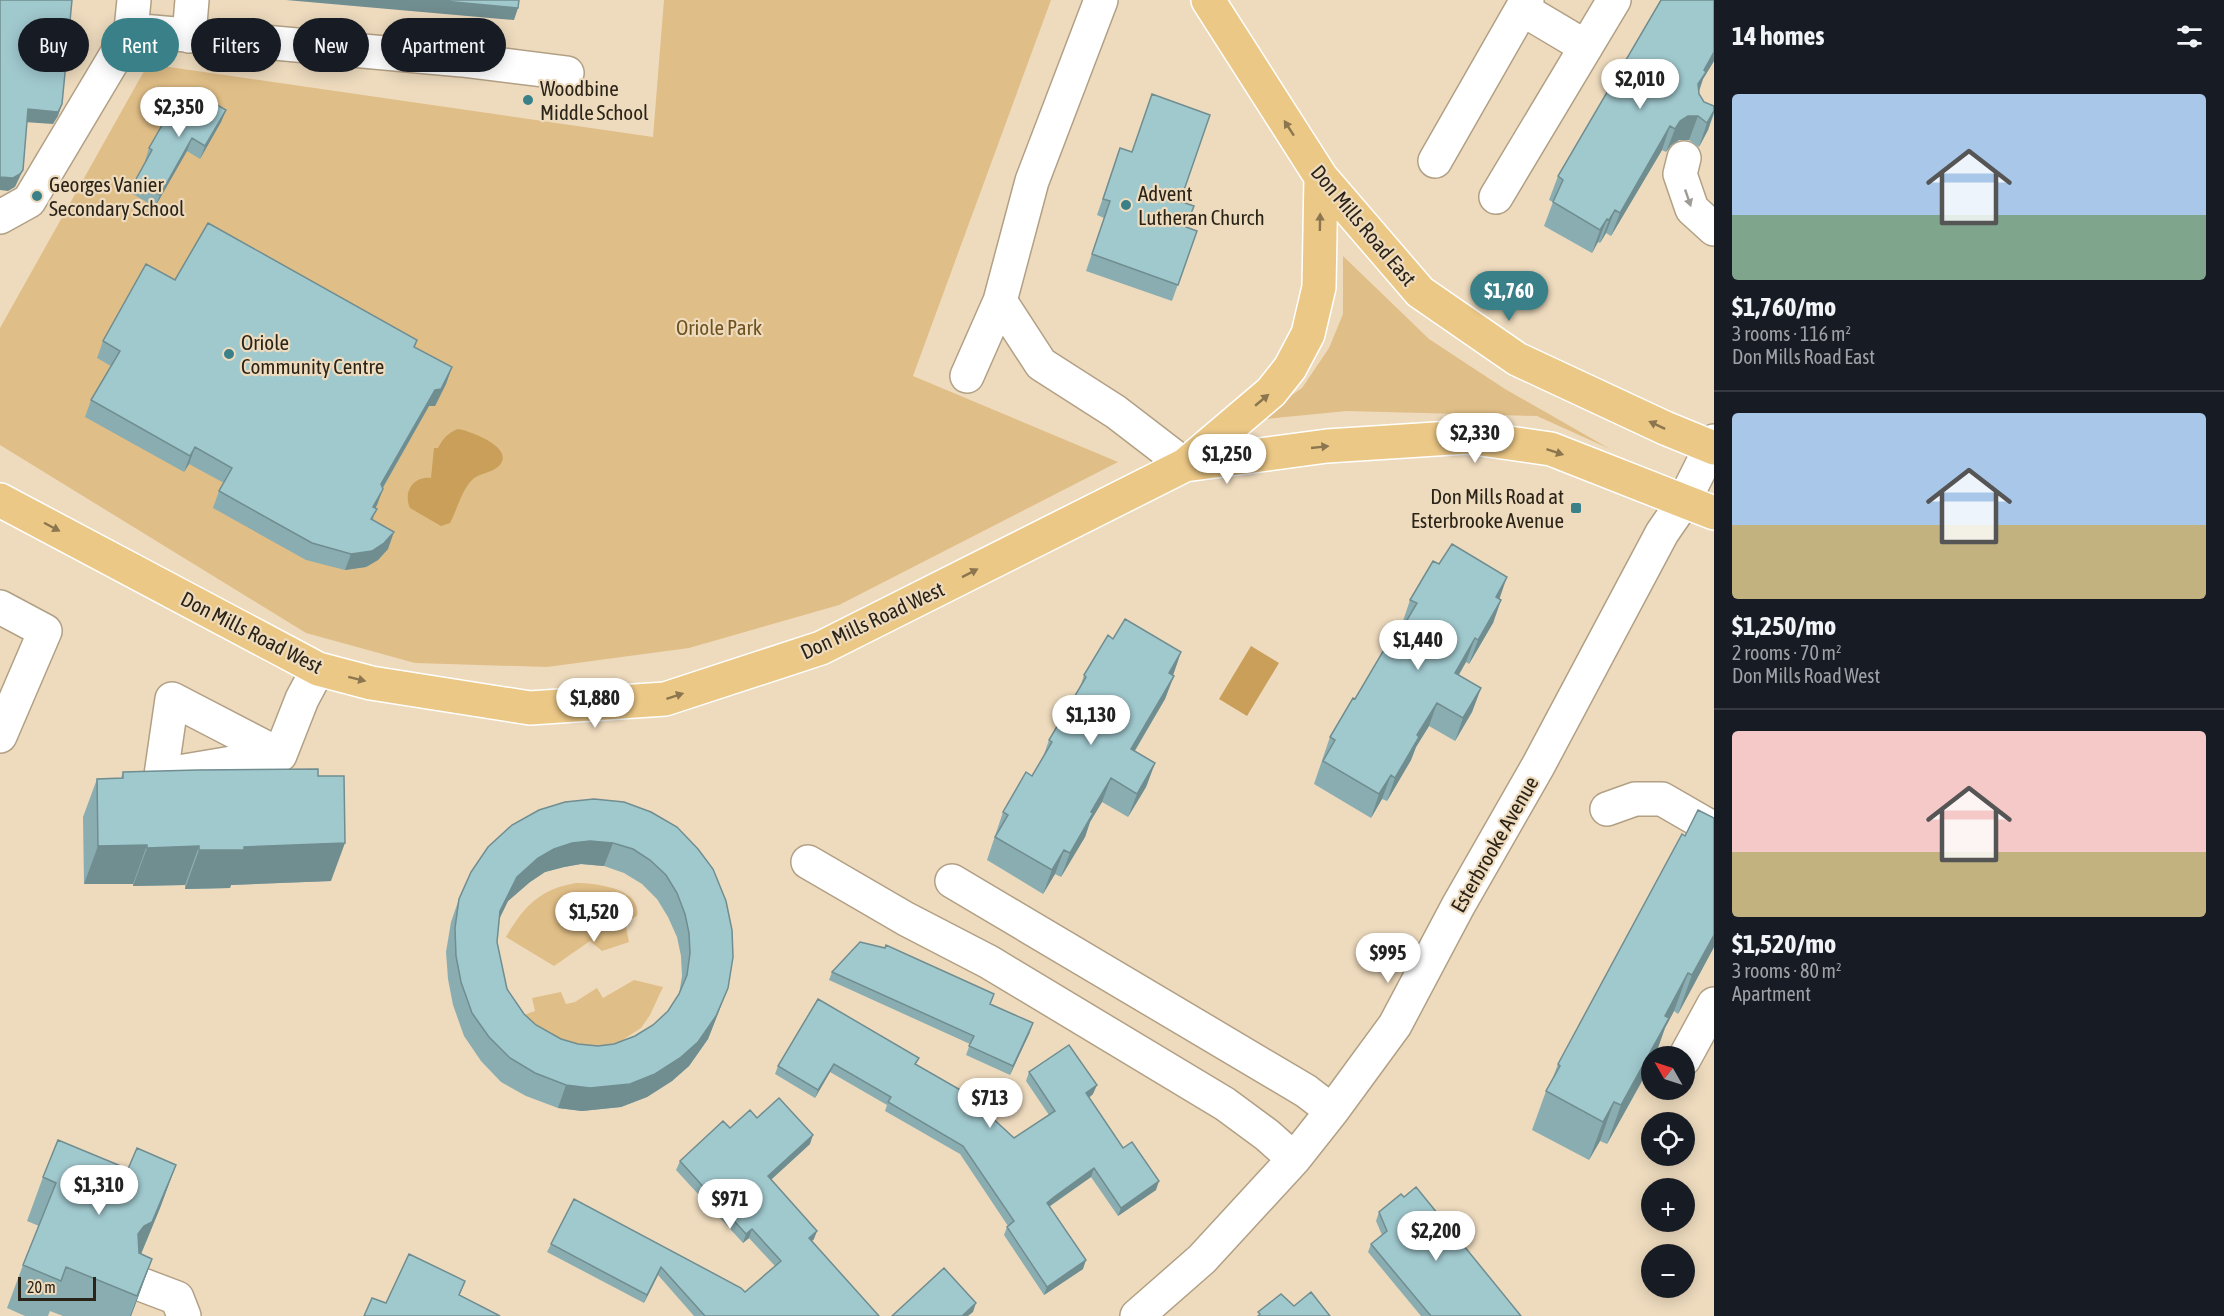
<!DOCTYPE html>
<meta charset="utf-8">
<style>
body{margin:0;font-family:"Asap Condensed",sans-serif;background:#242831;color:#f1f3f6;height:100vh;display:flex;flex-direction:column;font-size:22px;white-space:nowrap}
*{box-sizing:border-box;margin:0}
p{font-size:20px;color:#9ea1a6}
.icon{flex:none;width:33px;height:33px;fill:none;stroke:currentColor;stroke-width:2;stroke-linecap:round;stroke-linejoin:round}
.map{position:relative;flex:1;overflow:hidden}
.sheet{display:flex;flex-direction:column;background:#171b24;width:510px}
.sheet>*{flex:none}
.hud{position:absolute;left:18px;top:18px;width:570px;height:54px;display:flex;gap:12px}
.needle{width:39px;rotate:309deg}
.buttons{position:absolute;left:1641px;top:1046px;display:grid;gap:12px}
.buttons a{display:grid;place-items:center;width:54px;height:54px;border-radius:50%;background:#171b24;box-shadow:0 3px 15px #0003;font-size:30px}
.scale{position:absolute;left:18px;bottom:15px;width:78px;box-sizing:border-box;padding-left:6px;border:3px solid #2a2318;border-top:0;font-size:16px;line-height:21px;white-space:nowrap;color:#2a2318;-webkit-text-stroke:4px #eedbbe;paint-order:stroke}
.price{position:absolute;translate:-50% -51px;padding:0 14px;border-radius:21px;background:#fff;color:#222;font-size:20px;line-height:39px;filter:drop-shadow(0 2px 3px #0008)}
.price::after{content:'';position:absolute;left:50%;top:36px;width:18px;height:14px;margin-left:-9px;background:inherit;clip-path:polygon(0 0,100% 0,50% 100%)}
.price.selected{background:#398088;color:#fff}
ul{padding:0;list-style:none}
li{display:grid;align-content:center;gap:12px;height:318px;padding:0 18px}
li+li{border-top:2px solid #363941}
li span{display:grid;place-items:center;height:186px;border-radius:6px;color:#555}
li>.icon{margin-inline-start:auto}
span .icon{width:108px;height:108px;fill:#fffc;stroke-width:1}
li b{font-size:26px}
h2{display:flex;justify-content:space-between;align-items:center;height:72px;padding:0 18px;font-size:26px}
.tag{padding:0 21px;border-radius:27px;background:#171b24;box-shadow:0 3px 15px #0003;font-size:21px;line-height:54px}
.tag.selected{background:#398088;color:#fff}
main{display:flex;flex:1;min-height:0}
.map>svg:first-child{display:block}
</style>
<main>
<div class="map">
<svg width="1714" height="1316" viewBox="0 0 1714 1316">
<rect width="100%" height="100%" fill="#eedbbe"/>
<path fill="#e0be87" d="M664 0H1051L913 376 1118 462 839 605 689 648 547 667 415 663 306 633 0 445V328L148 64 653 137Z
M1343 256 1429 339 1505 389 1610 449 1537 416 1347 411 1256 420 1302 388 1329 348 1343 314Z
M576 883C595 883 642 888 637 916L625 922 629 942 602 951 590 941 554 966 506 937C524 906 540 889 576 883Z
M634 980 663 987 650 1015 641 1028 615 1045 563 1047 521 1016 535 1011 532 998 561 992 566 1004 575 1002 597 988 603 998Z"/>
<path fill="#c99f5a" d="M458 429C471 431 516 448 499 466 492 473 478 473 471 481 461 492 457 510 450 523L441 526 410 508C403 492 413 476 431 478L434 448H438C443 438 448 433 458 429Z
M1251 646 1279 663 1247 716 1219 699Z"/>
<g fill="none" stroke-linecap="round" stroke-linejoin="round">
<defs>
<path id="minor" d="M134 0 131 30 462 60 567 73
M1101 0 1032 181 1000 301 1041 364 1116 412 1185 465
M1522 9 1586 47
M189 36 192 0
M1684 158 1680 174 1692 209 1714 229
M1435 161 1527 0
M1496 197 1614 0
M0 217 29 201 131 30
M967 376 1000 301
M0 607 45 631 0 736
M172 699 280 755 161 775Z
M280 755 302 699 318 669
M1607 809 1635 799H1662L1714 829
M808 862 906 919 989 962 1225 1104 1267 1135 1294 1159
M952 881 1306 1091 1332 1111
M1684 1059 1714 1004
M140 1284 177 1298 184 1316
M1137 1316 1202 1259 1294 1159 1332 1111 1395 1025 1458 906 1538 766 1662 533 1684 501 1714 441"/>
<path id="major" d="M1208 0 1321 177 1420 292 1517 359 1665 428 1714 448
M1185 465 1271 392 1290 368 1308 334 1319 287 1321 177
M0 500 318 669 371 683 530 708 665 699 821 648 1185 465 1327 446 1467 437 1551 449 1714 513"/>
</defs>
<use href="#minor" stroke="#b2a085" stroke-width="36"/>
<use href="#major" stroke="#fff" stroke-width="36"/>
<use href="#minor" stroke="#fff" stroke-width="33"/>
<use href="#major" stroke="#ecc886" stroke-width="33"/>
</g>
<path fill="#8aadb1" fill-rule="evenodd" d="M1714 0V61L1703 79 1699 92V94L1704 102 1714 106V114L1708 130 1699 147 1689 140H1679L1671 145 1666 152 1662 150 1611 236 1606 233 1600 243 1598 242 1592 253 1544 226 1553 202 1549 200 1558 176Z
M194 99 226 110 221 122 200 159 187 151 155 207 131 193 135 181 146 161H145L149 148Z
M1120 148 1184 190 1182 202 1186 227 1197 231 1172 301 1086 271 1104 218 1097 215Z
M175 280 417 340 415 347 452 367 446 384 435 406H429L383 488V489L375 509 373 520 388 549 378 560 366 567 345 570 306 560 213 508 219 491 224 483 189 464 184 472 85 417 91 400 111 366 97 358 103 341Z
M1499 599 1501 600 1493 623 1469 664 1466 662 1459 675 1481 688 1472 712 1455 741 1429 726 1416 747 1411 760 1387 801 1382 799 1371 818 1314 784 1330 737 1396 639 1404 625 1402 624 1410 600Z
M1113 639 1181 652 1165 699 1135 751 1155 763 1146 787 1128 817 1102 802 1090 822 1085 837 1061 877 1055 874 1043 894 987 860 1003 812 1032 776 1042 760 1049 740 1080 688 1084 675Z
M123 772 318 776 331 881 231 885 230 888 185 889V885L133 886V884H84L83 817 97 779 121 778Z
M651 812 728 988 708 1039 689 1066 672 1081 647 1097 621 1107 582 1111 558 1108 526 1096 501 1082 481 1061 464 1036 453 1005 448 979 446 952 451 922 459 899ZM581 864 604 866 624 873 642 884 657 899 668 917 677 937 681 956 682 976 679 994 668 1011 653 1025 635 1036 614 1044 598 1046 578 1044 561 1039 536 1025 524 1014 507 989 497 942 499 919 508 901 530 882 545 872 564 867Z
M1714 818V947L1678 1014 1674 1011 1665 1028 1655 1056H1652V1063L1607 1144 1600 1141 1589 1160 1532 1130 1546 1091 1552 1080 1558 1064 1685 836Z
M832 972 991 1004 1030 1032 1010 1075 966 1055 970 1044 829 980Z
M919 1058 916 1064 975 1102 1014 1138 1049 1115 1026 1081 1029 1072 1093 1094 1089 1098 1123 1148 1156 1190 1118 1216 1091 1177 1049 1207 1083 1269 1044 1295 1004 1235 1007 1227 1008 1226 960 1154 885 1111 887 1105 830 1072 815 1098 775 1074 778 1066Z
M757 1118 810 1144 771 1180 814 1239 812 1241 879 1316H694L658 1275 644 1303 547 1252 551 1244 574 1199 745 1292 775 1266 749 1238 743 1243 676 1170 680 1161Z
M176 1165 160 1208 141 1254 152 1259 131 1316H63L50 1311 48 1316H25L7 1308 23 1265 39 1226 27 1221 43 1177Z
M1379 1212 1521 1316H1421L1368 1252 1371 1244 1382 1235 1376 1221Z"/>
<path fill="#708d90" d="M286 0H433L518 8 514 20Z
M1714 52V61L1703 79 1697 96 1690 108 1704 70Z
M62 104 58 116 53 124 24 122 28 109Z
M226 110 221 122 200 159 205 146Z
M1714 111 1708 130 1699 147 1707 123Z
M1688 116H1698L1689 140H1679L1671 145 1666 152 1675 129 1680 121Z
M1670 126 1662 150 1611 236 1620 213Z
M192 138 187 151 155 207 160 195Z
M23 170 15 187 8 191 0 190V177Z
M1615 210 1606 233 1600 243 1609 220Z
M1607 219 1598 242 1592 253 1600 230Z
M452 367 446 384 435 406H429L375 501 381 484 435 390Z
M195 447 189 464 184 472 190 456Z
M383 489 377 505 367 524 373 507Z
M394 532 388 549 378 560 366 567 345 570 351 554Z
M1507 577 1499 600 1496 597Z
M1501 600 1493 623 1469 664 1478 640Z
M1475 638 1466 662 1446 696 1455 673Z
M1181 652 1173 675 1169 673Z
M1174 676 1165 699 1122 772 1131 749Z
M1481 688 1472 712 1455 741 1463 718Z
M1437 703 1429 726 1416 747 1411 760 1387 801 1395 778 1417 735Z
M1155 763 1146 787 1128 817 1137 794Z
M1391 775 1382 799 1371 818 1379 794Z
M1111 778 1102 802 1090 822 1085 837 1061 877 1070 853 1091 812Z
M590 841 613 843 604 866 581 864 564 867 545 872 530 882 508 901 492 934 500 911 517 877 538 858 554 849 572 843Z
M345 843 331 881 231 885 230 888 185 889 199 850 244 847Z
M147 845 133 884H84L98 846Z
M199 846 185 885 133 886 147 848Z
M1064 850 1055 874 1043 894 1052 870Z
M1714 935V947L1678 1014 1692 975Z
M1688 973 1674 1011 1665 1028 1655 1056H1652V1063L1607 1144 1621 1105 1665 1016Z
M728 988 708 1039 689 1066 672 1081 647 1097 621 1107 582 1111 558 1108 566 1085Z
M1033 1023 1030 1032 1010 1075 1013 1066Z
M834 1064 830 1072 815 1098 818 1090Z
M1097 1085 1093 1094 1083 1102 1086 1093Z
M1614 1102 1600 1141 1589 1160 1603 1122Z
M813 1135 810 1144 765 1185 768 1176Z
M176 1165 160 1208 136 1266 138 1234Z
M1094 1168 1091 1177 1051 1205 1044 1212 1047 1203 1054 1197Z
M1159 1181 1156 1190 1118 1216 1121 1208Z
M752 1229 749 1238 743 1243 746 1234Z
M817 1231 814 1239 806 1246 809 1238Z
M152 1259 136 1303 131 1316H130Z
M1086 1260 1083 1269 1044 1295 1047 1287Z
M661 1267 658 1275 644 1303 647 1295Z
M976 1303 973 1312 968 1316H962Z"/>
<path fill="#a0c9ce" stroke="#708d90" stroke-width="1.5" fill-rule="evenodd" d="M0 0H72L62 104 58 112 28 109 23 170 20 174 13 178 0 177Z
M433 0H519L518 8Z
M1661 0H1714V52L1704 70 1706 72 1698 84 1699 94 1704 102 1714 106V111L1707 123 1698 116H1688L1680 121 1675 129 1670 126 1620 213 1615 210 1609 220 1607 219 1600 230 1553 202 1563 180 1558 176Z
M181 92 194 99 198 94 226 110 205 146 192 138 160 195 135 181 152 150 149 148Z
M1152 94 1210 115 1184 190 1186 191 1182 202 1194 206 1186 227 1197 231 1178 285 1092 254 1110 201 1103 199 1120 148 1132 152Z
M208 223 417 340 414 347 452 367 441 389 435 390 381 484 383 489 373 507 377 509 371 519 394 532 384 543 372 551 351 554 312 543 219 491 232 468 195 447 190 456 91 400 120 351 103 341 146 264 175 280Z
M1452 544 1507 577 1496 597 1501 600 1478 640 1475 638 1455 673 1481 688 1463 718 1437 703 1417 735 1419 737 1395 778 1391 775 1379 794 1323 761 1335 740 1330 737 1353 698 1355 699 1392 636 1396 639 1417 603 1410 600 1433 561 1439 564Z
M1125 619 1181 652 1169 673 1174 676 1131 749 1155 763 1137 794 1111 778 1091 812 1093 813 1070 853 1064 850 1052 870 995 837 1008 815 1003 812 1026 772 1032 776 1052 742 1049 740 1086 677 1084 675 1108 635 1113 639Z
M318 769V776H344L345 843 244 847V850H199V846L147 848V845L98 846 97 779 123 778V772L197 770Z
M594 799 624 802 651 812 677 827 698 849 713 869 726 901 732 930 733 957 728 988 716 1016 698 1042 680 1058 655 1074 630 1084 590 1088 566 1085 535 1073 510 1058 489 1037 472 1013 461 982 456 956 455 928 459 899 471 872 488 847 512 825 539 810 565 802ZM590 841 613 843 633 849 650 860 666 875 677 893 685 914 689 933 690 953 687 975 679 994 668 1011 653 1025 635 1036 614 1044 598 1046 578 1044 561 1039 536 1025 524 1014 507 989 497 942 500 911 517 877 538 858 554 849 572 843Z
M1698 810 1714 818V935L1692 975 1688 973 1665 1016 1669 1018 1621 1105 1614 1102 1603 1122 1546 1091 1560 1066 1558 1064 1682 834 1685 836Z
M860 942 885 948 886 945 994 994 990 1004 1033 1023 1013 1066 969 1046 974 1036 832 972Z
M818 999 919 1058 915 1064 976 1099 974 1101 1014 1138 1055 1111 1029 1072 1069 1045 1097 1085 1086 1093 1123 1148 1132 1142 1159 1181 1121 1208 1094 1168 1054 1197 1047 1203 1086 1260 1047 1287 1007 1227 1014 1221 963 1146 888 1102 891 1097 834 1064 818 1090 778 1066Z
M779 1098 813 1135 768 1176 817 1231 809 1238 879 1316H705L661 1267 647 1295 551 1244 574 1199 741 1288 745 1292 781 1261 752 1229 746 1234 680 1161 723 1121 730 1128 750 1110 757 1118Z
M58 1140 128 1169 137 1148 176 1165 152 1222 144 1226 138 1234 139 1253 152 1259 137 1296 66 1267 61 1281 23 1265 56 1183 43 1177Z
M1416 1187 1521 1316H1431L1371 1244 1387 1231 1379 1212 1401 1194 1404 1197Z
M409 1254 465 1281 459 1295 500 1316H364L372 1298 386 1303Z
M944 1268 976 1303 962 1316H892Z
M1311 1292 1330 1316H1258L1260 1314 1258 1312 1281 1294 1294 1306Z"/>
<defs><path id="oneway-solid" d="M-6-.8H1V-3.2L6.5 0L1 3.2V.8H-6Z" transform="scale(1.5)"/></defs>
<g fill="#8b764f">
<use href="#oneway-solid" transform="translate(1289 128) rotate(-123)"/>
<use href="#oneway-solid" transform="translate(1320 222) rotate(-89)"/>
<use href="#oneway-solid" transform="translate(1262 400) rotate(-40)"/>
<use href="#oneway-solid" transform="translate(1657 425) rotate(-155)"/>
<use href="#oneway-solid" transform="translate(1320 447) rotate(-6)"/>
<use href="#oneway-solid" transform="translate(1555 452) rotate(18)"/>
<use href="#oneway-solid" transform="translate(52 527) rotate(28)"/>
<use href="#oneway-solid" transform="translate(970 573) rotate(-27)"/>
<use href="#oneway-solid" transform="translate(357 679) rotate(14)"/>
<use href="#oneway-solid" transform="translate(675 696) rotate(-18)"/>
</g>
<use fill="#9f9c97" href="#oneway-solid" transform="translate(1688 198) rotate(71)"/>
<g fill="#398088" stroke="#eedbbe" stroke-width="2">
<circle cx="528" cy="100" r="6"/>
<circle cx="37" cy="196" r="6"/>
<circle cx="1126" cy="205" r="6"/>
<circle cx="229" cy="354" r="6"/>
<rect x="1570" y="502" width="12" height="12" rx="3"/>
</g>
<g text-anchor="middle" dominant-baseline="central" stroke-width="4.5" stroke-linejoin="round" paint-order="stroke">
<g font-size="21" fill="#2a2318" stroke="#eedbbe" text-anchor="start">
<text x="540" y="88">Woodbine<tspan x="540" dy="24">Middle School</tspan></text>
<text x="49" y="184">Georges Vanier<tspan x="49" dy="24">Secondary School</tspan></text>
<text x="1138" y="193">Advent<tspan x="1138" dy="24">Lutheran Church</tspan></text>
<text x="241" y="342">Oriole<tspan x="241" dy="24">Community Centre</tspan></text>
<text x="1564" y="496" text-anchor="end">Don Mills Road at<tspan x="1564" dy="24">Esterbrooke Avenue</tspan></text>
</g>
<g font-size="21" fill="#2a2318" stroke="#eedbbe">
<text transform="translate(1364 225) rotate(50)">Don Mills Road East</text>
<text transform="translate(872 620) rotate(-25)">Don Mills Road West</text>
<text transform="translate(252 632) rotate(27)">Don Mills Road West</text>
<text transform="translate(1494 844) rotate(-60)">Esterbrooke Avenue</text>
</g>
<g font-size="21" fill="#6e511d" stroke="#eedbbe">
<text x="719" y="327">Oriole Park</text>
</g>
</g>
</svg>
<div class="buttons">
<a><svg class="needle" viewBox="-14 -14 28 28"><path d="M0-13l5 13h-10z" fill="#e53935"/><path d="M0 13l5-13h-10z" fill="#9ea1a6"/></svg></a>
<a><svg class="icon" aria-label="locate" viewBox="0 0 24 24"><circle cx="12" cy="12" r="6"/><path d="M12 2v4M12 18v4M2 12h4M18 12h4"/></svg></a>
<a>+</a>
<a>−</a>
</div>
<div class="scale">20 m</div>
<b class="price" style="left:1640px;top:110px">$2,010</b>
<b class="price" style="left:179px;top:138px">$2,350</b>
<b class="price selected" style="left:1509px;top:322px">$1,760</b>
<b class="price" style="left:1475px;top:464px">$2,330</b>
<b class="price" style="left:1227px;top:485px">$1,250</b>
<b class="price" style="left:1418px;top:671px">$1,440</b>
<b class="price" style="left:595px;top:729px">$1,880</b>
<b class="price" style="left:1091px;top:746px">$1,130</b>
<b class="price" style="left:594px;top:943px">$1,520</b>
<b class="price" style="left:1388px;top:984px">$995</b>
<b class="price" style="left:990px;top:1129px">$713</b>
<b class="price" style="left:99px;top:1216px">$1,310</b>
<b class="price" style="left:730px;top:1230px">$971</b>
<b class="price" style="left:1436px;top:1262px">$2,200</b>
<div class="hud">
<a class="tag">Buy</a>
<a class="tag selected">Rent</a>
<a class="tag">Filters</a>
<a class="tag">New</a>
<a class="tag">Apartment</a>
</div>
</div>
<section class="sheet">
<h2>14 homes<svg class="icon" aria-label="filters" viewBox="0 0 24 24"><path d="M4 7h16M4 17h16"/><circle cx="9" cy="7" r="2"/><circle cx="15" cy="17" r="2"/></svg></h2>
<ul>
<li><span style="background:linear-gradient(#a9c7e8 65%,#7fa58c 0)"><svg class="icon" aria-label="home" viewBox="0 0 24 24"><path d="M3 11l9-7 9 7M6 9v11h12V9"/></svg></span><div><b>$1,760/mo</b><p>3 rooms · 116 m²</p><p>Don Mills Road East</p></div></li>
<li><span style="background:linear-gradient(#a9c7e8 60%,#c2b280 0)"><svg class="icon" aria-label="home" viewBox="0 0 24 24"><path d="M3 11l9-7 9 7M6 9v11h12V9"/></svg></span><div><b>$1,250/mo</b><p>2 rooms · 70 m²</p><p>Don Mills Road West</p></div></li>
<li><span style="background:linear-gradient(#f6c9c9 65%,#c2b280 0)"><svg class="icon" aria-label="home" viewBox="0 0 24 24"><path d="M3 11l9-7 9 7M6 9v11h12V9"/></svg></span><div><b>$1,520/mo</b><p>3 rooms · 80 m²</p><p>Apartment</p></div></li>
</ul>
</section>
</main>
